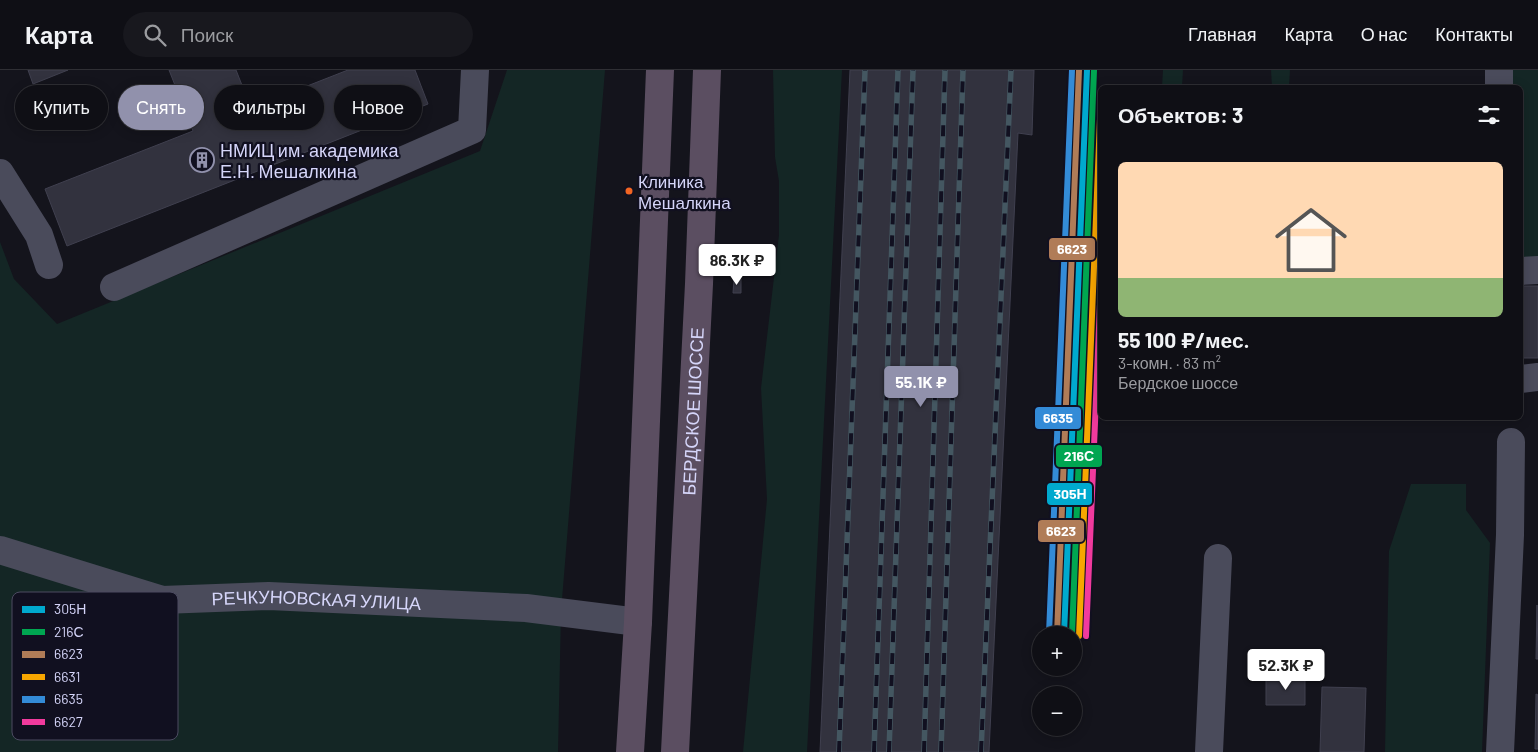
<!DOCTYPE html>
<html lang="ru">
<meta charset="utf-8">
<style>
body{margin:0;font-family:Barlow,sans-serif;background:#18181e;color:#f1f3f6;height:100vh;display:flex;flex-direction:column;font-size:19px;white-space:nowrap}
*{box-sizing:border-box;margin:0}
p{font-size:16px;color:#9b9ca0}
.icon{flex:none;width:28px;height:28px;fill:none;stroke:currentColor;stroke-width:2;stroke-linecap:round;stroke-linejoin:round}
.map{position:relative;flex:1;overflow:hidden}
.side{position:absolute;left:1098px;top:15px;width:425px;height:335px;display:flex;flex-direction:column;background:#0f0f15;border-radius:8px;box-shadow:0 2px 12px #0003,0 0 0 1px #2f2f34}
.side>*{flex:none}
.top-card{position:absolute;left:15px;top:15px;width:475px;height:45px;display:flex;gap:10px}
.tools{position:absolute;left:1032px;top:556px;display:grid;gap:10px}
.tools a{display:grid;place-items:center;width:50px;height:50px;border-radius:50%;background:#0f0f15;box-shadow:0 2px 12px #0003,0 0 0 1px #2f2f34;font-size:25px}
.price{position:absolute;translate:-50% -42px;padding:0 11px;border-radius:5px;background:#fff;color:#222;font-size:16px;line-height:32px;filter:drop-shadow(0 1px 2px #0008)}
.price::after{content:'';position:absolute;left:50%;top:30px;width:15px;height:11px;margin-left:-8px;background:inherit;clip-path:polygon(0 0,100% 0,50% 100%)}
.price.on{background:#9191ac;color:#fff}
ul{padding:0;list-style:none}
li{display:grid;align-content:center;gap:10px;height:265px;padding:0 20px}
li+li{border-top:1px solid #2f2f34}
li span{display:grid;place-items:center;height:155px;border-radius:8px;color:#555}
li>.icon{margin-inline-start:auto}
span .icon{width:90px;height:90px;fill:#fffc;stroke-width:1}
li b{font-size:21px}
h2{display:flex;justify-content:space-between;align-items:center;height:60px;padding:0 20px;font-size:21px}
.chip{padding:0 18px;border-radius:22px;background:#0f0f15;box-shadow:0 2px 12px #0003,0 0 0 1px #2f2f34;font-size:18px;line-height:45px}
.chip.on{background:#9191ac;color:#fff}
header{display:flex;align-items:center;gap:30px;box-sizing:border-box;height:70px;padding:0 25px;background:#0f0f15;border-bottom:1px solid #2f2f34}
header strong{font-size:24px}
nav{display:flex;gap:28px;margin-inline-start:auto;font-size:18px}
.search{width:350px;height:45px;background:#18181e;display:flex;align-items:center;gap:12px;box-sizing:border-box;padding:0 18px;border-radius:28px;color:#9b9ca0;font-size:19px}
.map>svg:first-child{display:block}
</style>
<header>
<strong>Карта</strong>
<div class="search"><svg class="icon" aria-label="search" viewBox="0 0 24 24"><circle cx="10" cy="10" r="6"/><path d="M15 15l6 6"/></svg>Поиск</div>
<nav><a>Главная</a><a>Карта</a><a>О нас</a><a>Контакты</a></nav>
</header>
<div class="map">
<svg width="1538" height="682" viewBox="0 0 1538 682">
<rect width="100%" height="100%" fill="#14141c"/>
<path fill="#142625" d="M507 0H605L561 542 558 682H0V172L14 209 57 254 480 81Z
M773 0H842L807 682H743L767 429 761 318 779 165V111L775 87Z
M1163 0H1183L1182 17H1162Z
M1271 0H1290L1289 17H1272Z
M1485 0H1538V190H1520V18H1485Z
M1411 414H1466V440L1490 473 1482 682H1385L1389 481Z"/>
<path fill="#32323e" stroke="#40404f" d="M28 0H68L33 14Z
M169 0H236L251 38 348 0H415L428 34 67 176 45 119 193 61Z
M850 0H1034L1032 65 1018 63 989 682H820Z
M734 209H741V223H733Z
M1520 216H1538V288H1520Z
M1537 535 1538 589H1536Z
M1305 607V635H1266V608Z
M1322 617 1366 618 1364 682H1320Z
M1536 624 1538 625V679H1535Z"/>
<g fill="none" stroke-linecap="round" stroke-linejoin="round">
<g stroke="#4a4b5b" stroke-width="28">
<path d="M1499 18V0"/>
<path d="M0 103 39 165 49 195"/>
<path d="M1520 201 1538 200"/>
<path d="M114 217 472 60 475 0"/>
<path d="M1520 309 1538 307"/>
<path id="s1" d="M0 480 162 530 269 526 526 538 638 552"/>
<path d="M1209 682 1218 488"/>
<path d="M1500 682 1510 465 1511 372"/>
</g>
<g stroke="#5b4e61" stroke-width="28">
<path d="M630 682 638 552 660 0"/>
<path id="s2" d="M675 682 699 214 707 0"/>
</g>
<defs>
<path id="rail" d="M839 682 865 0
M874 682 898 0
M889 682 913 0
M924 682 945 0
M941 682 963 0
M981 682 1011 0"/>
</defs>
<use href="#rail" stroke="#445761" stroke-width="5.5"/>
<use href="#rail" stroke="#111020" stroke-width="4" stroke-dasharray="11" stroke-linecap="butt"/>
<defs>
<path id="rail-1" d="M1064 565 1087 0"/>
<path id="rail-2" d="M1072 565 1094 0"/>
<path id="rail-3" d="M1057 565 1079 0"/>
<path id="rail-4" d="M1079 566 1100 49"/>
<path id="rail-5" d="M1049 564 1072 0"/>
<path id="rail-6" d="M1086 566 1100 234"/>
</defs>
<use href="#rail-1" stroke="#111020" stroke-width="10"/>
<use href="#rail-2" stroke="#111020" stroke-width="10"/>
<use href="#rail-3" stroke="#111020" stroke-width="10"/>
<use href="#rail-4" stroke="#111020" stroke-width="10"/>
<use href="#rail-5" stroke="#111020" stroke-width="10"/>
<use href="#rail-6" stroke="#111020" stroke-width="10"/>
<use href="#rail-1" stroke="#00a9ce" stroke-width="6"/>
<use href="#rail-2" stroke="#00a651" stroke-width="6"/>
<use href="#rail-3" stroke="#b07c57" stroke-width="6"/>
<use href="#rail-4" stroke="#f7a600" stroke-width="6"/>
<use href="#rail-5" stroke="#338bd7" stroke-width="6"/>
<use href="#rail-6" stroke="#f13a9d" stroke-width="6"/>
</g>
<defs>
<symbol id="building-ring" viewBox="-11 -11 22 22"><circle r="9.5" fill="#111020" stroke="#9191ac" stroke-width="1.5"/><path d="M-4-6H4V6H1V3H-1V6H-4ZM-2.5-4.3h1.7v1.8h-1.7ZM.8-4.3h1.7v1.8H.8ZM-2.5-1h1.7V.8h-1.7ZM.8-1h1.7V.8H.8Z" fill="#9191ac"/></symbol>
</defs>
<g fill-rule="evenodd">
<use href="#building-ring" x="188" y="76" width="28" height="28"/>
</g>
<circle fill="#f26522" stroke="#111020" stroke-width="2" cx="629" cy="121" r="4.5"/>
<g text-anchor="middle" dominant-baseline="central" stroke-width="4.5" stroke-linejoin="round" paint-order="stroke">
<g font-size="17" fill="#d5d5f9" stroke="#111020" text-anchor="start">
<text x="638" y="111">Клиника<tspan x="638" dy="21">Мешалкина</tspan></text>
</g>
<g font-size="18" fill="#d5d5f9" stroke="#111020" text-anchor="start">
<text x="220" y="80">НМИЦ им. академика<tspan x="220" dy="21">Е.Н. Мешалкина</tspan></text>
</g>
<g font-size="18" fill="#d5d5f9" stroke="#111020">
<text stroke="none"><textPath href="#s2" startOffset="341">БЕРДСКОЕ ШОССЕ</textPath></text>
<text stroke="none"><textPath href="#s1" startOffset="324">РЕЧКУНОВСКАЯ УЛИЦА</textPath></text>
</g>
</g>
<rect x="12" y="522" width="166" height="148" rx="8" fill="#111020" stroke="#4c4b61" stroke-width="1"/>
<rect x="22" y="536" width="23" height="7" fill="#00a9ce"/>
<rect x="22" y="559" width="23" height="6" fill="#00a651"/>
<rect x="22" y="581" width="23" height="7" fill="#b07c57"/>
<rect x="22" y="604" width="23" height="6" fill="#f7a600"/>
<rect x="22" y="626" width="23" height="7" fill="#338bd7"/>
<rect x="22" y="649" width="23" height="6" fill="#f13a9d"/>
<g font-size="14" fill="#d5d5f9">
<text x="54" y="544">305Н</text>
<text x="54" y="567">216С</text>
<text x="54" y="589">6623</text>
<text x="54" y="612">6631</text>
<text x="54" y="634">6635</text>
<text x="54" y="657">6627</text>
</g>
<g stroke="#111020" stroke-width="2">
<rect x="1048" y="167" width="48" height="24" rx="5" fill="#b07c57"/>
<rect x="1034" y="336" width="48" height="24" rx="5" fill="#338bd7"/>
<rect x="1055" y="374" width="48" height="24" rx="5" fill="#00a651"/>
<rect x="1046" y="412" width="47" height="24" rx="5" fill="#00a9ce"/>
<rect x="1037" y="449" width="48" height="24" rx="5" fill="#b07c57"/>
</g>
<g font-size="14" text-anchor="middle" font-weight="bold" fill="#fff">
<text x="1072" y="184">6623</text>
<text x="1058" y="353">6635</text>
<text x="1079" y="391">216С</text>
<text x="1070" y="429">305Н</text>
<text x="1061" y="466">6623</text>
</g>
</svg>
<div class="tools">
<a>+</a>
<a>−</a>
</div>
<b class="price" style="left:737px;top:216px">86.3K ₽</b>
<b class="price on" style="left:921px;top:338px">55.1K ₽</b>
<b class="price" style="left:1286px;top:621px">52.3K ₽</b>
<div class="top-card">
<a class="chip">Купить</a>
<a class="chip on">Снять</a>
<a class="chip">Фильтры</a>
<a class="chip">Новое</a>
</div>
<section class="side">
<h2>Объектов: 3<svg class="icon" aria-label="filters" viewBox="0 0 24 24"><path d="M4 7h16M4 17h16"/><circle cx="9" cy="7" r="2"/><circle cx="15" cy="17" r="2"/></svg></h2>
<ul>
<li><span style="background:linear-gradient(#ffd9b3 75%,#8fb573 0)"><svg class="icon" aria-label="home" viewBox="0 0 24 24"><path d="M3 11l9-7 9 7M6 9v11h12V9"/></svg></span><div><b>55 100 ₽/мес.</b><p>3-комн. · 83 m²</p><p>Бердское шоссе</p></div></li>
</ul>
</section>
</div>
